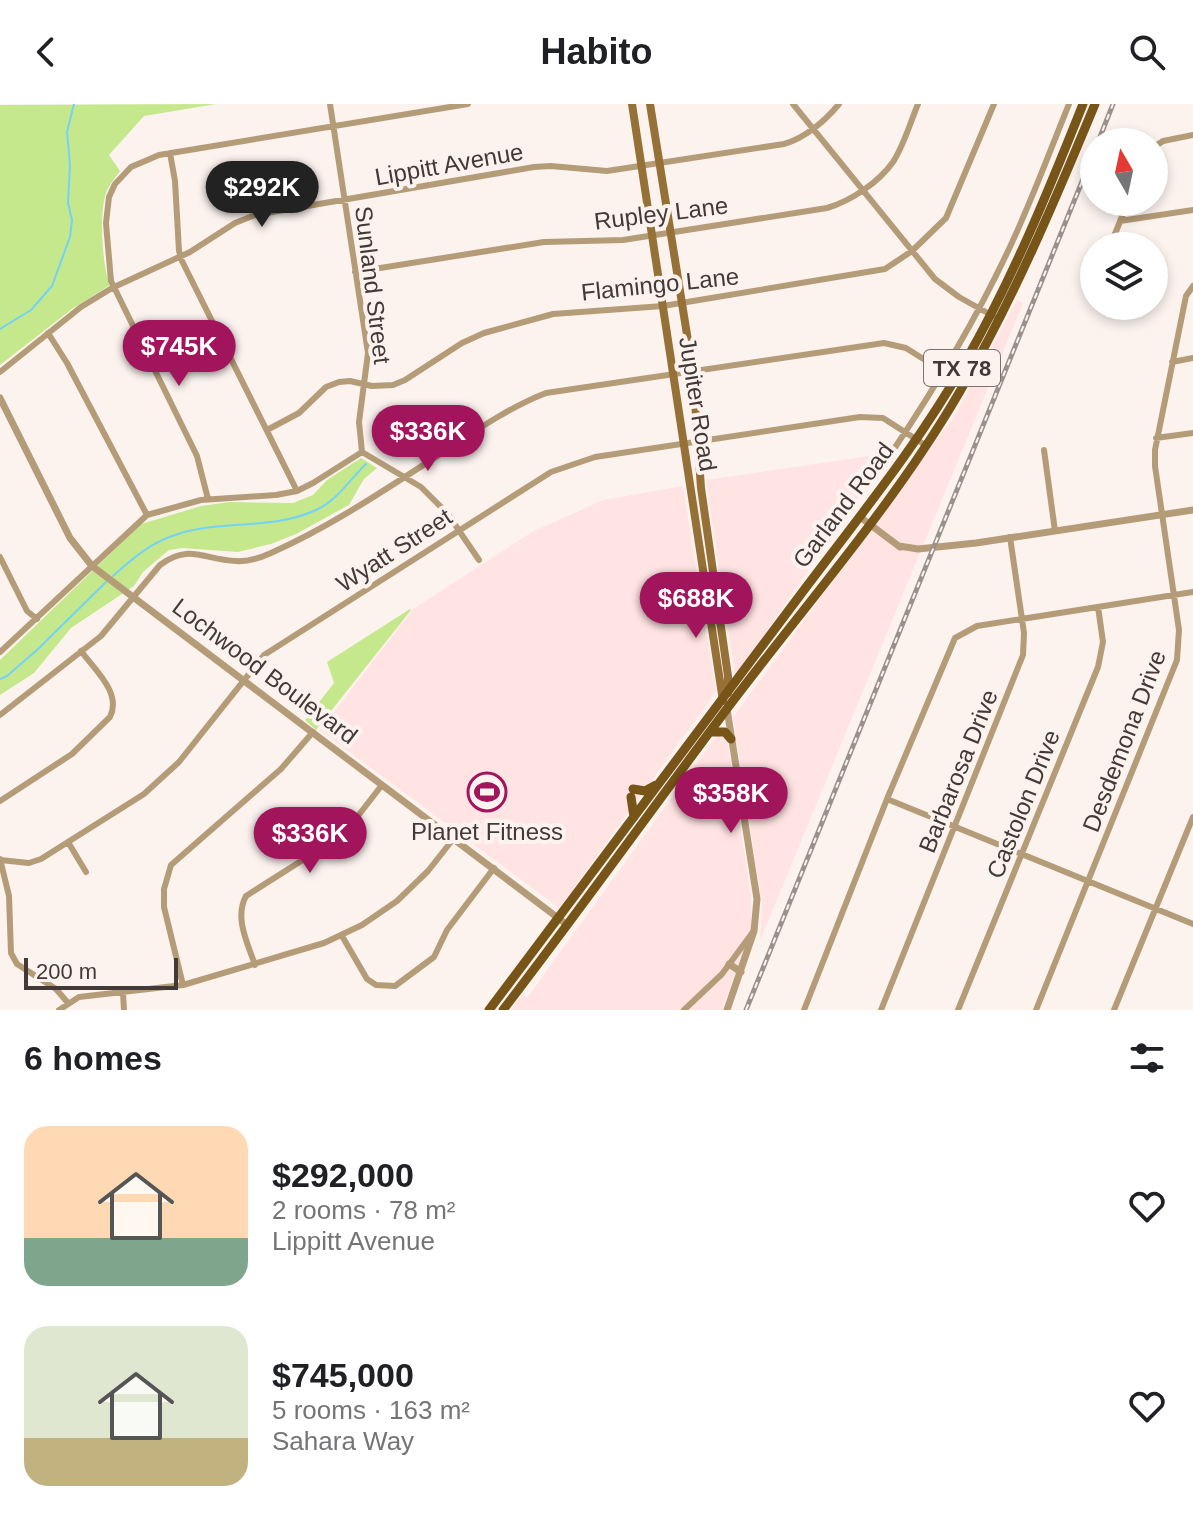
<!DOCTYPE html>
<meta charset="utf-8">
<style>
body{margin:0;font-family:Arial,sans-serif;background:#f6f6f6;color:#202124;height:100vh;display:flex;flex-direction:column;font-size:30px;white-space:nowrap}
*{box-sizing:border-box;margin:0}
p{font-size:26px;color:#757577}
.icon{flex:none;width:44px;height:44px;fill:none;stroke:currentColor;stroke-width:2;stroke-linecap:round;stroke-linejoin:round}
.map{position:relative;height:906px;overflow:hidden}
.details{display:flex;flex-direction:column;background:#fff;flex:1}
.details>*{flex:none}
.needle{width:52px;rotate:351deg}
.controls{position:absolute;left:1080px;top:24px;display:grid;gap:16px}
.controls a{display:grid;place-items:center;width:88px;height:88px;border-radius:50%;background:#fff;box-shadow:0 4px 12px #0003;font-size:40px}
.scale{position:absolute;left:24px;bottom:20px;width:154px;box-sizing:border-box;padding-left:8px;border:4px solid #433a37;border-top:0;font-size:22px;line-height:28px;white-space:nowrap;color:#433a37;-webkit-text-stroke:6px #fcf3ef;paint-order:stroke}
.price{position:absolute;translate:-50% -68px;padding:0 18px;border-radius:28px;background:#a2155c;color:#fff;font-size:26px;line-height:52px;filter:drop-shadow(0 2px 4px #0008)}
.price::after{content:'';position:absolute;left:50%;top:48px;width:24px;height:18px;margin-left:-12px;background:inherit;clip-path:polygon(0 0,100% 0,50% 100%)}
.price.selected{background:#222;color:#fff}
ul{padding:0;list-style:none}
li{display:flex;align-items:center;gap:24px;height:200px;padding:0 24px}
li span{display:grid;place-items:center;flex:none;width:224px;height:160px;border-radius:24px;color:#555}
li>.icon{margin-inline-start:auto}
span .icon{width:96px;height:96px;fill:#fffc;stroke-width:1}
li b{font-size:34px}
h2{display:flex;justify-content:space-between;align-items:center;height:96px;padding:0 24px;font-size:34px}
header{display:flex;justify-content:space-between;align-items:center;height:104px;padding:0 24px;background:#fff;font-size:36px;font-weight:800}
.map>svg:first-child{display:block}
</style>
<header><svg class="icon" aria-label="back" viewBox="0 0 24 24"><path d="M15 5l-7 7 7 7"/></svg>Habito<svg class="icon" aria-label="search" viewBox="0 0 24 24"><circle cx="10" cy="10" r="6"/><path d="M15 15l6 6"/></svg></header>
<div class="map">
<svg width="1193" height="906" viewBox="0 0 1193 906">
<rect width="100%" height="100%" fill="#fcf3ef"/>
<path fill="#ffe4e3" d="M1017 196 1023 199 760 837 762 800 733 613 955 311Z
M889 349 735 573 706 376Z
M683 382 716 588 559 804 320 626 413 505 532 428 603 396Z
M717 631 727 635 751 793V827L722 906H511L523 890 527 894Z"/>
<path fill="#c5e88c" d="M216 0 144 12 109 51 120 67C115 74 109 81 106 89 99 109 102 162 110 181L72 205 0 261V1Z
M361 354 377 364 364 375 349 401 296 430 271 440 238 448 182 444 169 446 143 468 134 482 71 524 34 569 0 591V556L141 420 201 402 230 398 293 399 313 391 327 376Z
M410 505 411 506 316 626 305 616 334 579 327 558Z"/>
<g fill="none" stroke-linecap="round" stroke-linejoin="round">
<path stroke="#73d2f6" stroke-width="2" d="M0 225 31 206 52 182 70 133 72 116 68 99 70 61 67 28 74 0
M113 472C132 455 150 439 175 431 218 415 271 427 316 406 337 397 350 375 366 360
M0 575 7 572 38 545 106 478"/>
<path stroke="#b59c78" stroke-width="6" d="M330 0 368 249 359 318 362 348 421 383 447 409 479 456
M793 0 935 175 959 193 993 212
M1154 43 1163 37 1193 31
M170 49 175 77 179 147 182 157 297 387
M1120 117 1193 106
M1110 142 1128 98
M355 168 544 138 623 136 827 104C851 97 879 78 893 58 904 41 910 19 918 0
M48 229 67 259 147 411
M1172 258 1193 254
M0 268 81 203 112 184 190 148 235 119 255 111 534 63 551 62 607 67 784 40C805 34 825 17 839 0
M267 326 299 309 326 283 339 278 350 277 372 282 393 281 405 276 462 239 484 229 553 210 663 202 885 165 912 147 946 114 994 0
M1156 334 1193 329
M1044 346 1055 427
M892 348C935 284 975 217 1008 147 1031 99 1049 49 1069 0
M208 395 197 352 111 177 106 119 109 93 115 80 131 63 159 51 468 0
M0 453 27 507 37 515
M0 548 147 411 201 396 276 391 297 387 313 379 362 348
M0 611 101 532 160 461C189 439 204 456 236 457 248 458 260 454 271 449 332 422 389 383 445 347 478 325 510 303 546 289L884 239 906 244 944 268
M887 695 1193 820
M0 697 72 650 110 613C122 589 95 566 81 547
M68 738 86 768
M0 755 9 792 11 849 17 860 56 885 68 899
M0 756 29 759 41 755 144 690 179 658 264 551 551 368 595 353 860 313 883 314 925 341
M342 832 367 875 376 881 395 882 434 853 447 826 494 764
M255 861C248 840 234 814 246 792L331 738 354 717 382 681
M183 881 164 803V785L171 761 281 665 313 628
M123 889 124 906
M59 906 79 893 183 881 324 839 362 821 397 797 428 767 454 734
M684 906 722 870 753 828
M804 906 887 695 955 534 977 522 1193 488
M881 906 1023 551 1024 529 1010 433
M958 906 1098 563 1103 538 1098 503
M1036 906 1177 556 1179 526 1155 362V346L1186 192 1193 182
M1114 906 1193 713"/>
<path stroke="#b59c78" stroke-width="7" d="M0 294 70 434 92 462 566 820
M860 413 900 443
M899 442 918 445 976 439 1193 406
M729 860 741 868
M727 906 754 827 757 795 727 605"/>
<path stroke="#957137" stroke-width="8" d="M632 0 723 597
M650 0 693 268 701 384 728 572V589"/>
<path stroke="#775417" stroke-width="9" d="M710 628H725L731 635
M633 685 645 687 656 681
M631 693 634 713
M489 906C592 767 698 629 801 490 858 414 918 341 965 258 1012 176 1048 88 1083 0
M503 906C579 807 652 705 726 606 805 501 893 402 959 289 1013 196 1054 99 1095 0"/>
<defs>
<path id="rail" d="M1098 38 1113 0
M746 906 1094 48"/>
</defs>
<use href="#rail" stroke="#9a918d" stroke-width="5"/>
<use href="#rail" stroke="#fcf3ef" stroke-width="2" stroke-dasharray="6" stroke-linecap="butt"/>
</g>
<defs>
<symbol id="stadium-ring" viewBox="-11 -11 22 22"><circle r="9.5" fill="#fcf3ef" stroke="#a2155c" stroke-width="1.5"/><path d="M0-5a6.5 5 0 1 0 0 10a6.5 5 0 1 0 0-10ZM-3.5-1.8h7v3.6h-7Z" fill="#a2155c"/></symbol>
</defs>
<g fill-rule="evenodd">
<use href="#stadium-ring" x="465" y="666" width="44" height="44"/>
</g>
<g text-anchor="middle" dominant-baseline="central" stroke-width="8" stroke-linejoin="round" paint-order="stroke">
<rect fill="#fcf3ef" stroke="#7a726e" stroke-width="2" x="924" y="246" width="76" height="36" rx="6"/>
<g font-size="22" font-weight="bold" fill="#433a37">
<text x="962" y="264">TX 78</text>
</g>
<g font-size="24" fill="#433a37" stroke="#fcf3ef">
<text transform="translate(449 60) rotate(-10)">Lippitt Avenue</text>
<text transform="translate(661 109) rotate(-7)">Rupley Lane</text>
<text transform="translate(660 180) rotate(-6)">Flamingo Lane</text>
<text transform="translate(373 181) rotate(83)">Sunland Street</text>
<text transform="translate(698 300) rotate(81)">Jupiter Road</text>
<text transform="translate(843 401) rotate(-53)">Garland Road</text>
<text transform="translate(394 446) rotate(-33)">Wyatt Street</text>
<text transform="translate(265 567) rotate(37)">Lochwood Boulevard</text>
<text transform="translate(1124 637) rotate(-69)">Desdemona Drive</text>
<text transform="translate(958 667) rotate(-68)">Barbarosa Drive</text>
<text transform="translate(1023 700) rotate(-68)">Castolon Drive</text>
</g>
<g font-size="24" fill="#433a37" stroke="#fcf3ef">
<text x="487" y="727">Planet Fitness</text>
</g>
</g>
</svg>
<div class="controls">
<a><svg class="needle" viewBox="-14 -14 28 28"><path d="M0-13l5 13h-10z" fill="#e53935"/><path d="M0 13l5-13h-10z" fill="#757577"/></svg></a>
<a><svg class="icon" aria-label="layers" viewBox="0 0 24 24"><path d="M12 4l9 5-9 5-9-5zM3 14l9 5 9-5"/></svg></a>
</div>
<div class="scale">200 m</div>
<b class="price selected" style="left:262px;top:125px">$292K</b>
<b class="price" style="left:179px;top:284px">$745K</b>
<b class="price" style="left:428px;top:369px">$336K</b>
<b class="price" style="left:696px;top:536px">$688K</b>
<b class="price" style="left:731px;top:731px">$358K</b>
<b class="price" style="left:310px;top:771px">$336K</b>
</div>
<section class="details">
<h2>6 homes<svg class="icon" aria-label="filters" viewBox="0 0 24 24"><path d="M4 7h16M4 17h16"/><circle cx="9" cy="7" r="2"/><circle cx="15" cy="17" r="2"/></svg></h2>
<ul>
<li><span style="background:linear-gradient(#ffd9b3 70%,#7fa58c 0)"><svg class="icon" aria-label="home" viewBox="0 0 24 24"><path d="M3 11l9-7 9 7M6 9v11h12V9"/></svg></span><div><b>$292,000</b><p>2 rooms · 78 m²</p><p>Lippitt Avenue</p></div><svg class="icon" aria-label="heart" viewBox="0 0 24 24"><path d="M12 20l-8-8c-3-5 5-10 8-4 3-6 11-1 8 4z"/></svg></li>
<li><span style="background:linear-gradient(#dfe7d0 70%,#c2b280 0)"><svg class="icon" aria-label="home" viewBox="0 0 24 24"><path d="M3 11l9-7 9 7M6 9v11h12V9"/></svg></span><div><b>$745,000</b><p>5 rooms · 163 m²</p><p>Sahara Way</p></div><svg class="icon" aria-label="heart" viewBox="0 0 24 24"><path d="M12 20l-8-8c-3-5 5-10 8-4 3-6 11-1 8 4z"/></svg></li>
</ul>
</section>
